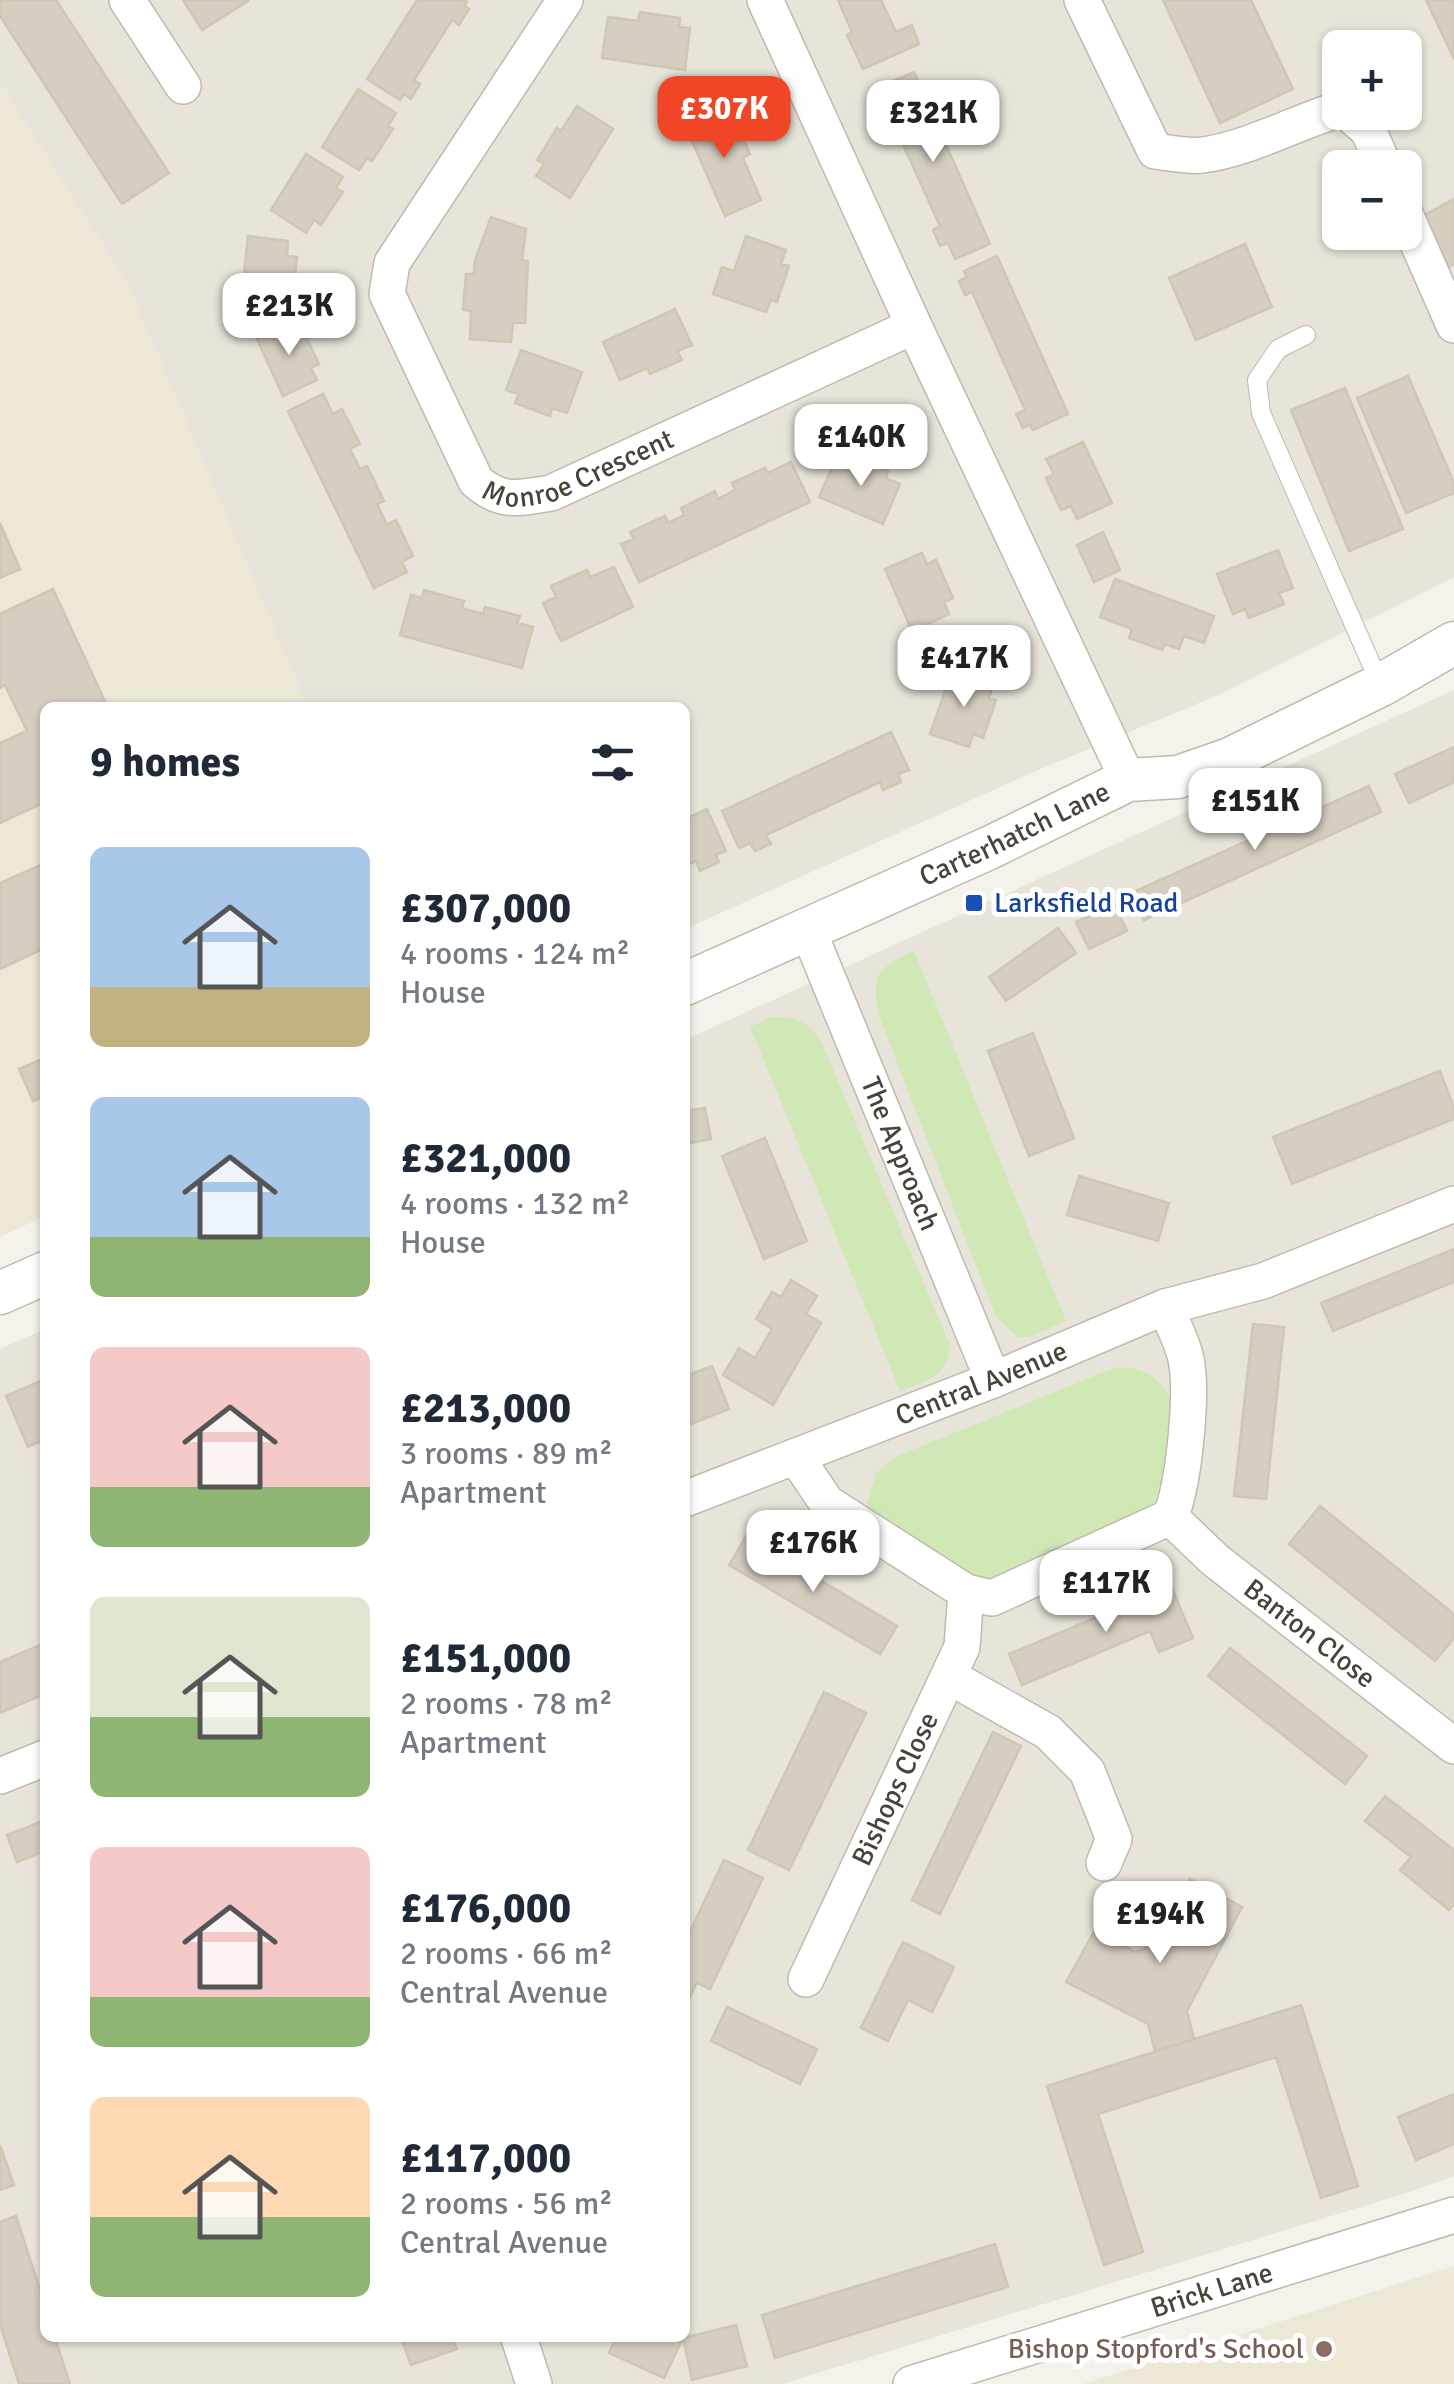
<!DOCTYPE html>
<meta charset="utf-8">
<style>
body{margin:0;font-family:Signika,sans-serif;background:#f2f2f3;color:#1f2937;height:100vh;display:flex;flex-direction:column;font-size:38px;white-space:nowrap}
*{box-sizing:border-box;margin:0}
p{font-size:32px;color:#747a83}
.icon{flex:none;width:55px;height:55px;fill:none;stroke:currentColor;stroke-width:2;stroke-linecap:round;stroke-linejoin:round}
.map{position:relative;flex:1;overflow:hidden}
.panel{position:absolute;left:40px;top:702px;width:650px;height:1640px;display:flex;flex-direction:column;background:#fff;border-radius:15px;box-shadow:0 2px 8px #0004}
.panel>*{flex:none}
.controls{position:absolute;left:1322px;top:30px;display:grid;gap:20px}
.controls a{display:grid;place-items:center;width:100px;height:100px;border-radius:15px;background:#fff;box-shadow:0 2px 8px #0004;font-size:50px}
.price{position:absolute;translate:-50% -85px;padding:0 22px;border-radius:20px;background:#fff;color:#222;font-size:32px;line-height:65px;filter:drop-shadow(0 2px 5px #0008)}
.price::after{content:'';position:absolute;left:50%;top:60px;width:30px;height:22px;margin-left:-15px;background:inherit;clip-path:polygon(0 0,100% 0,50% 100%)}
.price.active{background:#f04627;color:#fff}
ul{padding:0;list-style:none}
li{display:flex;align-items:center;gap:30px;height:250px;padding:0 50px}
li span{display:grid;place-items:center;flex:none;width:280px;height:200px;border-radius:15px;color:#555}
li>.icon{margin-inline-start:auto}
span .icon{width:120px;height:120px;fill:#fffc;stroke-width:1}
li b{font-size:42px}
h2{display:flex;justify-content:space-between;align-items:center;height:120px;padding:0 50px;font-size:42px}
.map>svg:first-child{display:block}
</style>
<div class="map">
<svg width="1454" height="2384" viewBox="0 0 1454 2384">
<rect width="100%" height="100%" fill="#f5f2eb"/>
<path fill="#e8e4d9" fill-rule="evenodd" d="M0 0H1454V577L1218 695 1029 774 685 929V708L307 707 127 283 0 83ZM1340 48H1405V112H1340ZM1340 168H1405V232H1340Z
M1454 690V2176L1413 2191 782 2384H0V1349L45 1329V2338H685V1040Z"/>
<path fill="#ede7d6" d="M0 83 127 283 307 707 45 708V1216L0 1237Z
M1454 2266V2384H1083L1304 2314Z"/>
<path fill="#d0e7b6" d="M914 951 1066 1321 1029 1337H1018L996 1317 879 1016C870 976 878 967 914 951Z
M772 1017C794 1016 807 1021 820 1039L950 1345C949 1377 925 1381 900 1391L750 1027Z
M1114 1368C1143 1366 1157 1374 1170 1399L1164 1473 1152 1507 1101 1536 985 1582 880 1524 867 1504 876 1473 895 1457Z"/>
<path fill="#d6cec1" stroke="#d0c6b4" stroke-width="2.5" d="M0 0H56L169 173 122 204 0 16Z
M183 0H247L248 1 202 30Z
M417 0H464L467 2 464 6 469 9 459 25 452 20 414 80 420 84 411 99 404 94 400 100 367 79Z
M838 0H881L896 32 912 25 919 44 863 69 847 35 852 32Z
M1163 0H1251L1293 89 1220 123Z
M1426 0H1454V59Z
M640 12 680 18 679 27 690 28 685 70 602 58 608 17 638 21Z
M914 72 990 244 955 259 948 243 940 246 933 230 940 226 886 107 879 110 872 95 881 92 879 87Z
M358 89 396 113 388 126 393 129 372 161 367 158 359 170 322 147Z
M577 106 613 129 570 198 536 176 544 164 537 160 557 128 561 131Z
M720 109 726 122 734 118 750 154 743 158 761 200 725 216 685 125Z
M306 154 343 177 336 188 343 192 321 225 314 220 306 233 271 210Z
M1454 199V264L1449 267 1421 217Z
M491 217 526 229 522 260 528 261 525 323H513L511 342 470 339 471 311 463 310 466 274H474L475 260Z
M248 236 288 241 287 256 297 257 293 293H285L283 307 241 303Z
M746 236 786 250 781 264 789 266 777 302 771 300 766 312 713 294 722 267 734 271Z
M1245 244 1272 307 1196 340 1169 278Z
M997 256 1068 414 1033 430 1030 425 1023 428 1016 414 1025 410 972 292 965 295 959 281 967 277 964 271Z
M675 309 692 345 677 351 682 360 650 374 647 368 620 380 603 342Z
M290 324 294 332 302 328 319 364 311 368 317 380 283 396 257 339Z
M521 350 582 372 567 413 552 408 550 416 515 403 519 394 506 390Z
M1408 376 1454 483V493L1406 513 1357 398Z
M1345 388 1403 529 1349 551 1291 410Z
M323 394 333 414 342 409 360 444 350 449 360 469 367 466 384 501 377 504 387 525 396 520 413 556 402 562 407 572 374 588 288 411Z
M1083 442 1112 503 1077 519 1071 506 1061 510 1046 478 1054 474 1046 459Z
M856 457 888 471 886 478 900 484 883 524 819 497 835 460 852 466Z
M791 462 810 502 639 582 621 544 634 539 630 532 665 516 668 523 684 515 681 508 715 491 718 499 735 490 732 483 765 468 768 473Z
M0 523 20 569 0 578Z
M1103 532 1120 570 1094 582 1077 545Z
M1278 550 1293 588 1279 593 1284 604 1249 618 1245 609 1233 614 1217 574Z
M922 553 927 564 936 560 953 598 944 602 949 614 912 631 885 569Z
M614 567 633 607 561 641 543 603 556 597 551 586 587 570 590 577Z
M1115 579 1214 616 1204 643 1184 636 1179 649 1165 644 1162 650 1129 638 1132 629 1100 617Z
M53 589 108 708H45V802L0 823V743L27 731 5 685 0 688V614Z
M424 590 464 601 462 608 483 614 485 607 520 616 517 623 533 627 522 668 400 635 411 595 422 598Z
M952 671 993 685 989 698 996 700 983 738 973 734 969 747 930 734Z
M891 732 909 770 898 774 901 782 883 790 880 782 766 835 771 844 755 851 750 843 739 848 722 811Z
M1454 747V782L1409 803 1395 774Z
M1369 786 1381 812 1144 920 1131 893Z
M707 809 726 851 716 855 719 862 700 871 696 861 685 866V819Z
M45 863V948L0 969V883Z
M1114 904 1127 931 1089 949 1076 922Z
M1058 928 1076 953 1006 1001 989 977Z
M1033 1033 1074 1138 1029 1156 988 1051Z
M45 1058V1096L33 1101 19 1069Z
M1440 1071 1454 1108V1119L1292 1184 1273 1137Z
M705 1108 711 1139 685 1144V1111Z
M765 1138 807 1241 764 1259 722 1156Z
M1079 1176 1169 1203 1158 1241 1067 1215Z
M1454 1249V1282L1333 1331 1321 1303Z
M791 1280 817 1296 806 1314 821 1323 773 1405 723 1375 739 1348 755 1358 772 1329 756 1319 772 1292 781 1297Z
M1253 1324 1284 1327 1266 1499 1234 1496Z
M712 1366 729 1409 686 1426 685 1376Z
M45 1379V1439L28 1447 6 1396Z
M1320 1506 1454 1614V1638L1435 1661 1289 1544Z
M746 1536 897 1626 880 1654 729 1565Z
M1171 1586 1193 1638 1159 1652 1150 1631 1022 1685 1009 1654Z
M45 1643V1694L0 1713V1662Z
M1230 1648 1367 1756 1345 1784 1208 1676Z
M824 1692 866 1713 789 1870 748 1850Z
M993 1732 1021 1746 940 1914 912 1900Z
M1385 1796 1454 1850V1904L1449 1910 1400 1870 1411 1857 1365 1821Z
M45 1820V1851L17 1862 7 1835Z
M724 1860 763 1878 710 1989 697 1983 685 2006V1942Z
M1190 1879 1242 1907 1187 2011 1194 2039 1155 2051 1148 2024 1066 1982 1095 1930 1135 1952 1153 1946Z
M903 1942 954 1967 932 2012 908 2000 888 2041 861 2028Z
M1301 2005 1358 2186 1321 2198 1276 2057 1098 2114 1143 2252 1104 2265 1047 2086Z
M727 2007 817 2049 800 2084 711 2041Z
M1454 2094V2144L1416 2160 1398 2117Z
M0 2145 14 2185 0 2190Z
M16 2216 45 2305V2338H55L70 2384H19L0 2324V2222Z
M995 2244 1008 2287 775 2358 762 2315Z
M736 2325 747 2366 692 2380 683 2338Z
M401 2338H452L457 2349 411 2365Z
M616 2338H683L664 2378 609 2353Z"/>
<g fill="none" stroke-linecap="round" stroke-linejoin="round">
<defs>
<path id="service" d="M1306 335 1278 349 1257 380 1261 413 1380 684"/>
<g id="minor">
<path d="M127 0 183 86"/>
<path id="s1" d="M565 0 392 263 387 294 476 481C502 504 519 498 551 493L914 326"/>
<path d="M765 0 914 326 1128 780"/>
<path d="M1082 0 1155 151C1170 153 1188 157 1203 155 1251 148 1294 123 1340 109"/>
<path d="M1347 112 1368 130 1385 168"/>
<path d="M1405 214 1454 325"/>
<path id="s2" d="M808 930 993 1380"/>
<path d="M796 1457 827 1503 966 1592 992 1598 1170 1517C1184 1486 1193 1393 1186 1359 1182 1341 1173 1324 1165 1307"/>
<path id="s3" d="M685 1499 993 1380 1165 1307 1263 1281 1454 1204"/>
<path id="s4" d="M1170 1517 1215 1560 1454 1746"/>
<path d="M950 1677 1048 1732 1087 1771 1114 1839 1104 1863"/>
<path d="M0 1776 45 1758"/>
<path id="s5" d="M806 1979 962 1647 966 1592"/>
<path d="M519 2338 534 2384"/>
<path id="s6" d="M911 2384 1454 2215"/>
</g>
<g id="tertiary">
<path id="s7" d="M685 984 989 848 1128 780 1178 777 1230 759 1381 685 1454 643"/>
<path d="M0 1293 45 1273"/>
</g>
</defs>
<use href="#service" stroke="#c0baae" stroke-width="20"/>
<use href="#minor" stroke="#c0baae" stroke-width="38"/>
<use href="#tertiary" stroke="#c0baae" stroke-width="45"/>
<use href="#service" stroke="#fff" stroke-width="18"/>
<use href="#minor" stroke="#fff" stroke-width="35"/>
<use href="#tertiary" stroke="#fff" stroke-width="42"/>
</g>
<rect fill="#1a4fb4" stroke="#fff" stroke-width="4" x="964" y="893" width="20" height="20" rx="5"/>
<circle fill="#8d6e63" stroke="#fff" stroke-width="4" cx="1324" cy="2349" r="10"/>
<g text-anchor="middle" dominant-baseline="central" stroke-width="10" stroke-linejoin="round" paint-order="stroke">
<g font-size="28" fill="#494339" stroke="#fff">
<text stroke="none"><textPath href="#s1" startOffset="665">Monroe Crescent</textPath></text>
<text stroke="none"><textPath href="#s7" startOffset="362">Carterhatch Lane</textPath></text>
<text stroke="none"><textPath href="#s2" startOffset="242">The Approach</textPath></text>
<text stroke="none"><textPath href="#s3" startOffset="318">Central Avenue</textPath></text>
<text stroke="none"><textPath href="#s4" startOffset="182">Banton Close</textPath></text>
<text stroke="none"><textPath href="#s5" startOffset="210">Bishops Close</textPath></text>
<text stroke="none"><textPath href="#s6" startOffset="315">Brick Lane</textPath></text>
</g>
<g font-size="28" fill="#164399" stroke="#fff" text-anchor="start">
<text x="994" y="903">Larksfield Road</text>
</g>
<g font-size="28" fill="#785e54" stroke="#fff" text-anchor="end">
<text x="1304" y="2349">Bishop Stopford's School</text>
</g>
</g>
</svg>
<div class="controls">
<a>+</a>
<a>−</a>
</div>
<b class="price active" style="left:724px;top:161px">£307K</b>
<b class="price" style="left:933px;top:165px">£321K</b>
<b class="price" style="left:289px;top:358px">£213K</b>
<b class="price" style="left:861px;top:489px">£140K</b>
<b class="price" style="left:964px;top:710px">£417K</b>
<b class="price" style="left:1255px;top:853px">£151K</b>
<b class="price" style="left:813px;top:1595px">£176K</b>
<b class="price" style="left:1106px;top:1635px">£117K</b>
<b class="price" style="left:1160px;top:1966px">£194K</b>
<section class="panel">
<h2>9 homes<svg class="icon" aria-label="filters" viewBox="0 0 24 24"><path d="M4 7h16M4 17h16"/><circle cx="9" cy="7" r="2"/><circle cx="15" cy="17" r="2"/></svg></h2>
<ul>
<li><span style="background:linear-gradient(#a9c7e8 70%,#c2b280 0)"><svg class="icon" aria-label="home" viewBox="0 0 24 24"><path d="M3 11l9-7 9 7M6 9v11h12V9"/></svg></span><div><b>£307,000</b><p>4 rooms · 124 m²</p><p>House</p></div></li>
<li><span style="background:linear-gradient(#a9c7e8 70%,#8fb573 0)"><svg class="icon" aria-label="home" viewBox="0 0 24 24"><path d="M3 11l9-7 9 7M6 9v11h12V9"/></svg></span><div><b>£321,000</b><p>4 rooms · 132 m²</p><p>House</p></div></li>
<li><span style="background:linear-gradient(#f6c9c9 70%,#8fb573 0)"><svg class="icon" aria-label="home" viewBox="0 0 24 24"><path d="M3 11l9-7 9 7M6 9v11h12V9"/></svg></span><div><b>£213,000</b><p>3 rooms · 89 m²</p><p>Apartment</p></div></li>
<li><span style="background:linear-gradient(#dfe7d0 60%,#8fb573 0)"><svg class="icon" aria-label="home" viewBox="0 0 24 24"><path d="M3 11l9-7 9 7M6 9v11h12V9"/></svg></span><div><b>£151,000</b><p>2 rooms · 78 m²</p><p>Apartment</p></div></li>
<li><span style="background:linear-gradient(#f6c9c9 75%,#8fb573 0)"><svg class="icon" aria-label="home" viewBox="0 0 24 24"><path d="M3 11l9-7 9 7M6 9v11h12V9"/></svg></span><div><b>£176,000</b><p>2 rooms · 66 m²</p><p>Central Avenue</p></div></li>
<li><span style="background:linear-gradient(#ffd9b3 60%,#8fb573 0)"><svg class="icon" aria-label="home" viewBox="0 0 24 24"><path d="M3 11l9-7 9 7M6 9v11h12V9"/></svg></span><div><b>£117,000</b><p>2 rooms · 56 m²</p><p>Central Avenue</p></div></li>
</ul>
</section>
</div>
